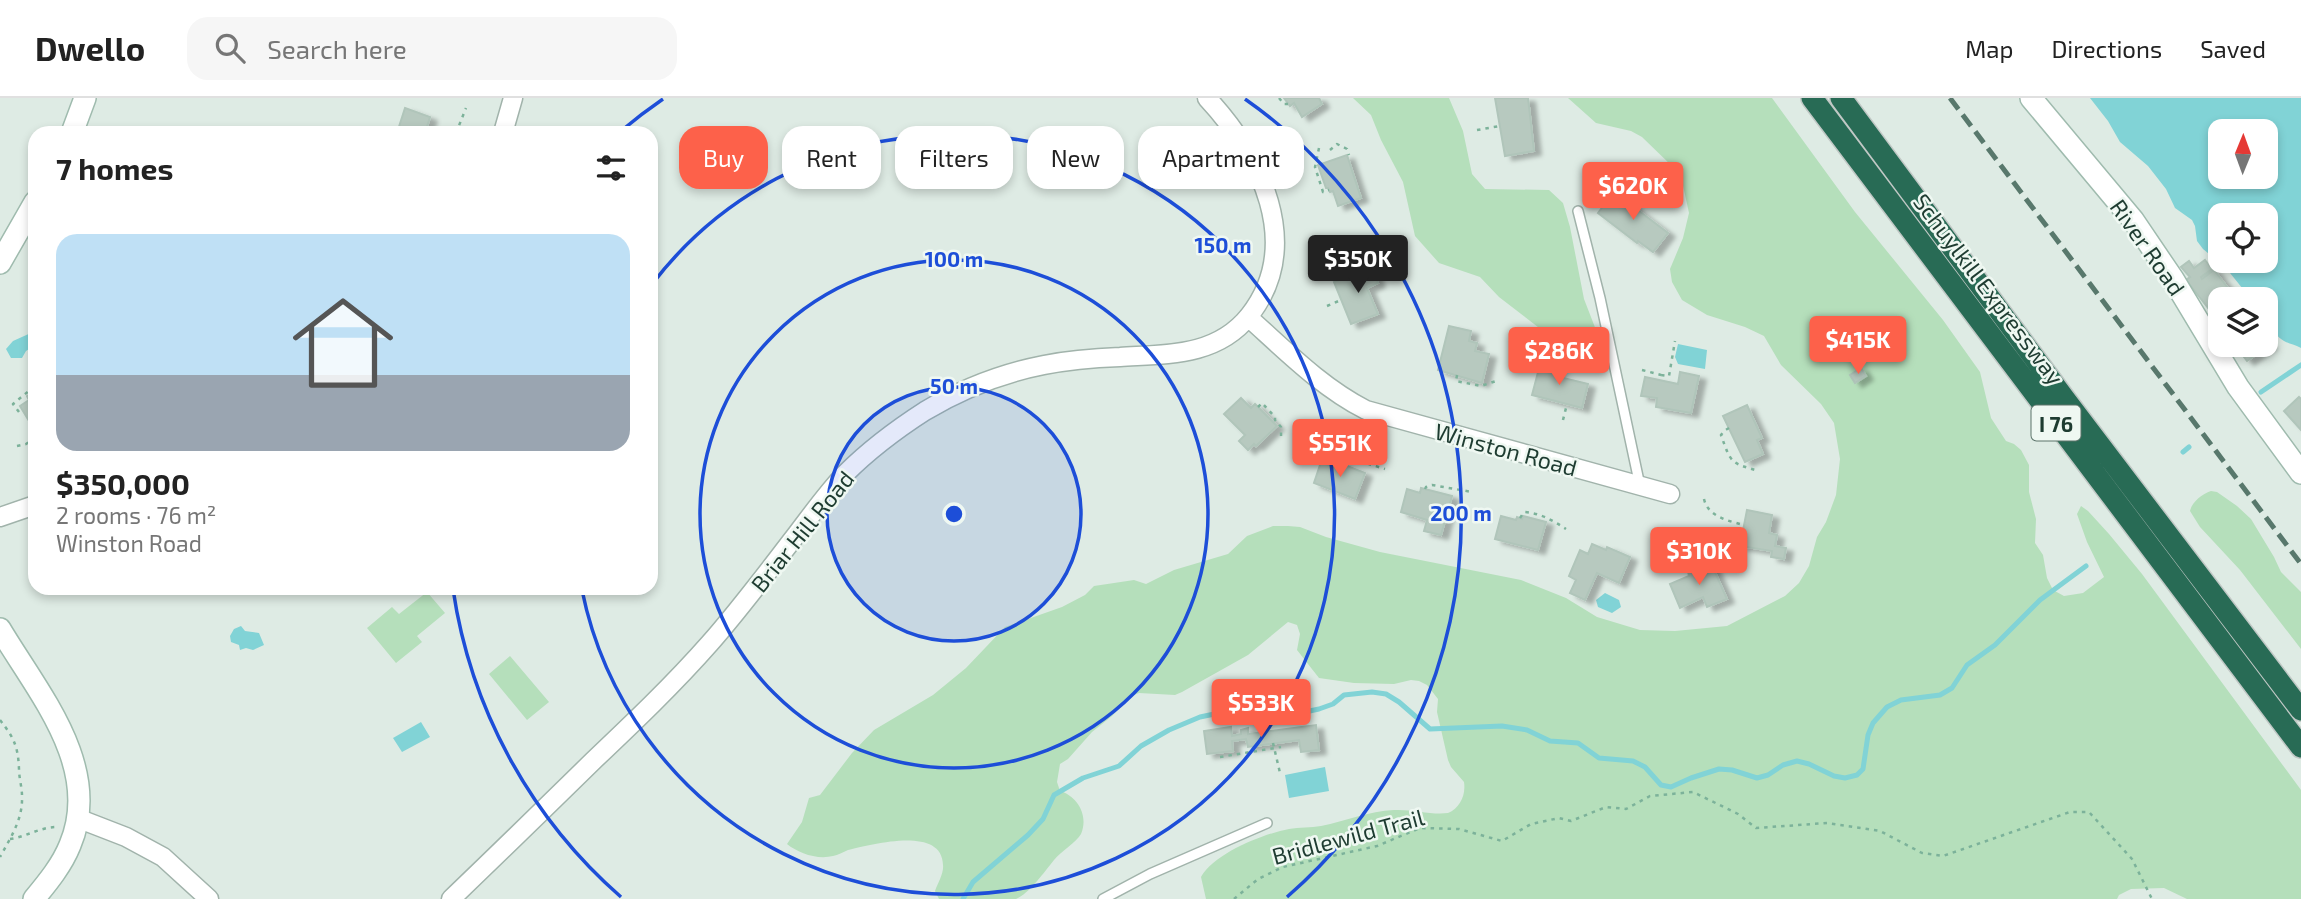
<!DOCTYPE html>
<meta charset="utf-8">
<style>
body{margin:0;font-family:"Exo 2",sans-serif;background:#f6f6f6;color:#222;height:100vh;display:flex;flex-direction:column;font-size:26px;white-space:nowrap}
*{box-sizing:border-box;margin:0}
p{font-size:23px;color:#767676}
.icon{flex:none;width:38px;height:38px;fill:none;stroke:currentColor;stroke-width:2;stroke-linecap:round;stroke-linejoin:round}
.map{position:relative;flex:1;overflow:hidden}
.sheet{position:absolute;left:28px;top:28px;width:630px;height:469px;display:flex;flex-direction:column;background:#fff;border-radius:21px;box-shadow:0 4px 10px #0003}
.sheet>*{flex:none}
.banner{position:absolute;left:679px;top:28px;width:665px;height:63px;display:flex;gap:14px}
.needle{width:46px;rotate:1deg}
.controls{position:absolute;left:2208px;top:21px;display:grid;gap:14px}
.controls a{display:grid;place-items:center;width:70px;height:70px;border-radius:14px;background:#fff;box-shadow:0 4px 10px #0003;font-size:35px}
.price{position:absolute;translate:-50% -60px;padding:0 16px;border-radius:7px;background:#fd614a;color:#fff;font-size:23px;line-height:46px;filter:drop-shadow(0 2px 4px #0008)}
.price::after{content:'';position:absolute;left:50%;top:42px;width:21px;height:16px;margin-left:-10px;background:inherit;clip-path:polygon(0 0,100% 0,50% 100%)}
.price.current{background:#222;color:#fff}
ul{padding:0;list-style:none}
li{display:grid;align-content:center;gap:14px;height:371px;padding:0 28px}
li+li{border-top:2px solid #e0e0e0}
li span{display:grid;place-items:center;height:217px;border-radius:21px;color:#555}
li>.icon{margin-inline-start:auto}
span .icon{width:126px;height:126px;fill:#fffc;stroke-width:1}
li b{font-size:30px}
h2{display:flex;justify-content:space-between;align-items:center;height:84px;padding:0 28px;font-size:30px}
.tag{padding:0 24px;border-radius:21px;background:#fff;box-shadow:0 4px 10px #0003;font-size:24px;line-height:63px}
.tag.current{background:#fd614a;color:#fff}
header{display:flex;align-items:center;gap:42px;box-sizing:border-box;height:98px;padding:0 35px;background:#fff;border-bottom:2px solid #e0e0e0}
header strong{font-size:33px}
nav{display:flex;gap:38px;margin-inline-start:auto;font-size:24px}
.search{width:490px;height:63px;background:#f6f6f6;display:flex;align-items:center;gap:18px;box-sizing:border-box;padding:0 24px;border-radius:21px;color:#767676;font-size:26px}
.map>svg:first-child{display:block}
</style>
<header>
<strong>Dwello</strong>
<div class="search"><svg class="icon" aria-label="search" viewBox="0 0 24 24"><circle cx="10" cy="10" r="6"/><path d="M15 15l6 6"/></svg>Search here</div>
<nav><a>Map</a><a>Directions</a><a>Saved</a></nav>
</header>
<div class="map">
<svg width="2301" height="801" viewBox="0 0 2301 801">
<defs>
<filter id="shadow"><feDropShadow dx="7" dy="4" stdDeviation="2" flood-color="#0004"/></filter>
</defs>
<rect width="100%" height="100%" fill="#deebe4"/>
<path fill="#b5dfbb" d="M1353 0H1449L1463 33 1472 76 1485 91 1549 92 1563 105 1570 129 1584 201 1596 232 1602 259 1597 264 1578 260 1499 199 1480 179 1439 165 1415 138 1403 84 1381 42 1371 17Z
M1568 0H1772L1855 114 1943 222 1980 274 1991 320 2006 343 2014 346 2021 352 2029 367V394L2036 421 2035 445 2043 457 2047 480 2053 492 2064 498 2083 495 2104 479 2087 444 2077 416 2081 408 2088 413 2109 436 2142 476 2301 692V801H2187L2164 790 2131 791 2119 797 2117 801H1206L1201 779C1215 755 1263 736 1289 731 1299 729 1311 730 1321 728 1346 723 1369 713 1394 712 1413 711 1430 717 1448 715 1460 710 1466 697 1464 684L1451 669 1448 662 1437 614 1438 601 1427 587 1419 583 1411 582 1394 586 1354 585 1319 580 1297 552 1300 536 1297 527 1288 524 1248 557 1182 594 1175 597 1139 595 1131 598 1112 618 1092 634 1068 661 1060 666 1057 684 1060 693C1077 698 1089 717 1081 736 1076 745 1061 753 1054 762 1045 773 1029 796 1016 801 1007 801 953 801 939 801L935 793C938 785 944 775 943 767 942 727 871 747 848 752 843 754 838 757 833 758 817 762 798 755 787 746L802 724 809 700 820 697 852 655 874 632 933 597 966 570 1005 529 1062 509 1085 497 1094 488 1134 482 1146 486 1174 472 1228 456 1247 438 1273 428H1288L1300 429 1326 439 1380 454 1521 482 1566 500 1597 519 1640 532 1675 533 1727 528 1785 498 1799 485 1809 468 1817 439 1826 424 1836 397 1840 361 1834 325 1821 306 1781 267 1764 238 1745 229 1707 217 1682 202 1672 184 1670 171 1683 140 1689 115 1682 83 1675 71 1642 39 1631 33 1596 25Z
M2211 393 2217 394 2237 408 2251 421 2274 459 2281 474 2301 494V551L2240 472 2200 429 2190 413C2192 404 2202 396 2211 393Z
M427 494 445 515 417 538 422 544 396 565 367 530 392 509 399 516Z
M510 558 549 604 527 622 489 576Z"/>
<path fill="#81d3d6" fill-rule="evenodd" d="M2090 0H2301V250C2296 247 2289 246 2284 243 2270 235 2266 215 2266 201H2251L2226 170 2203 151 2197 143 2195 128 2192 122 2175 110 2166 91 2148 68 2120 44 2108 23ZM2221 33H2266V79H2221ZM2221 117H2266V163H2221Z
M1653 65 1660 69 1661 73 1663 75 1669 70 1675 74 1674 88 1658 91 1642 80Z
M33 234 35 247 26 253 22 260H11L6 251 13 243Z
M1678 246 1707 252 1705 271 1678 266 1675 259Z
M1605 495 1619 502 1621 509 1612 515 1598 509 1596 502Z
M241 528 245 533 259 535 264 547 253 552 246 550 240 552 239 547 231 544 230 538 234 531Z
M421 624 430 639 402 654 393 640Z
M1325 669 1329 693 1289 700 1285 677Z"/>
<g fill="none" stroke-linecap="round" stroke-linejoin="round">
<path stroke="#81d3d6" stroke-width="5" d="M2261 294 2301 267
M2183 354 2189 349
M963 801 973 784 1028 737 1043 721 1054 697 1083 680 1119 668 1141 648 1169 632 1200 619 1243 610 1259 615 1286 618 1319 611 1333 606 1344 597 1372 594 1386 596 1399 604 1430 631 1502 628 1527 632 1550 643 1578 645 1599 660 1633 663 1645 669 1661 687 1671 689 1691 680 1719 671 1732 672 1757 680 1768 677 1783 667 1797 663 1809 666 1834 678 1845 680 1857 677 1863 671 1868 637 1873 625 1887 609 1901 602 1940 597 1952 590 1967 567 1995 547 2040 502 2086 468"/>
</g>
<path fill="#b7c9bf" stroke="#b0c5ba" stroke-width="2" filter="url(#shadow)" d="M1284 0H1319L1322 6 1302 19 1294 5 1290 8Z
M1495 0H1528L1534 53 1505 58Z
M405 10 430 19 425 35H397Z
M1347 57 1361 100 1338 108 1333 93 1330 94 1328 90H1326L1318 67Z
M1614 94 1668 135 1653 154 1638 143 1637 145 1598 115Z
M2205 162 2212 171 2201 179 2202 181 2214 172 2231 194V197L2225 201 2224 199 2209 211 2186 182 2190 179 2181 169 2189 163 2194 170Z
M1372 169 1378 185 1367 190 1378 216 1351 226 1334 184Z
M1449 228 1471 233 1469 243 1477 245 1475 253 1489 256 1482 285 1438 272Z
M2266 242 2270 247 2247 263 2235 247H2266Z
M1541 263 1557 267 1555 278 1588 286 1582 310 1532 297Z
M1861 270 1866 278 1855 285 1850 277Z
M1680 274 1699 278 1691 315 1656 309 1657 300 1641 298 1645 279 1678 286Z
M35 293V320L29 323 20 308 29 302 27 298Z
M2299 299 2301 301V332L2284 313Z
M1241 300 1251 310 1255 306 1277 328 1256 348 1254 346 1248 352 1239 343 1245 337 1224 316Z
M1747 307 1762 340 1757 342 1763 356 1745 364 1723 318Z
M1321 364 1334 369 1335 366 1342 368V366L1365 375 1355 401 1314 385Z
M1421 390 1452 398 1441 437 1424 433 1427 422 1401 414 1407 391 1420 395Z
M1747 412 1772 417 1769 435 1777 437 1775 448 1786 450 1784 461 1771 459 1772 453 1740 448Z
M1501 418 1516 422 1517 419 1522 421 1523 418 1546 424 1538 452 1495 441Z
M1592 446 1606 452 1607 449 1630 459 1619 485 1597 475 1585 502 1570 495 1576 482 1569 478 1580 452 1588 456Z
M1710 463 1727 501 1707 509 1703 499 1680 510 1670 486 1689 478 1688 473Z
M1316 627 1319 652 1301 654 1299 642 1248 649 1246 641 1232 643 1233 653 1207 656 1204 633 1231 629 1232 638 1241 636V632L1248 630V636Z"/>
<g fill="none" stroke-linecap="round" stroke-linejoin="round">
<defs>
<path id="lane" d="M1578 113 1600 200 1640 388
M1103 801 1150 776 1267 725"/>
<path id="street" d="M503 35 513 0
M1248 219C1285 252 1321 289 1366 312L1670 396
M0 419 35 407
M77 720 126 739 163 759 209 801
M451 801C499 755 546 709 593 663 633 625 673 587 710 545 739 512 766 476 793 441 810 419 826 396 845 376 869 352 897 331 925 313 960 292 1003 275 1044 267 1069 262 1094 260 1120 259 1166 256 1216 259 1249 218 1305 147 1260 57 1207 0"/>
<path id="secondary" d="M2031 0 2133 122 2173 181 2238 289 2301 375
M72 35 85 0
M0 165 35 104
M0 531C38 595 103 669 70 747 62 767 48 784 34 801"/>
<path id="highway" d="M1812 0 2301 649
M1841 0 2064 300 2301 612"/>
</defs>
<use href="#lane" stroke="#a1b3ab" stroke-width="12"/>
<use href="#street" stroke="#a1b3ab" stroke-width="21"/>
<use href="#secondary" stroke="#9fbbae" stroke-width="24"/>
<use href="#highway" stroke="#c0c8c5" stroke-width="24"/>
<path stroke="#7cb29a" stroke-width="2.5" stroke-dasharray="3.5 5" stroke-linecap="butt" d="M1279 0 1284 6H1288
M1477 32 1500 28
M456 35 466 10
M1319 50 1315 69 1323 94 1329 92
M1330 52 1337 46 1347 51 1349 57
M1327 208 1341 202
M1642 272 1661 277 1660 282
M1457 277 1456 283 1481 288 1499 282
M1661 277 1669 278 1675 243
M1258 309 1262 305 1275 319V322L1281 329V340
M19 314 13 306 30 292
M1563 322 1567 306
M1729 330 1724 333 1721 337C1731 365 1730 365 1759 373
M17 348 26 346 35 340
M1338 367 1346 359 1385 371
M1425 391 1426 389 1432 387 1472 394
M1704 401C1708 419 1729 423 1744 427
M1520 420 1524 414C1540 415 1552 422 1566 431
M0 622C14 640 18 648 19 671 19 680 22 689 22 698 23 721 11 739 0 759
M1273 645 1280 675
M1220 659 1281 649
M10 741C26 739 40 729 57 729
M1234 801 1258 781 1283 769 1377 748 1420 730 1459 731 1502 743 1531 726 1559 720 1571 723 1606 709 1626 711 1650 698 1693 694 1738 716 1756 730 1827 725 1880 733 1922 755 1943 758 2070 714H2089L2132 761 2152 801"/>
<use href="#lane" stroke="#fff" stroke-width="9"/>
<use href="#street" stroke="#fff" stroke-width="18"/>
<use href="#secondary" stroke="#fff" stroke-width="21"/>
<use href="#highway" stroke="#286b55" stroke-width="21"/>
<path stroke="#58786c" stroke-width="5" stroke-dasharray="14 7" stroke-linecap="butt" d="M1950 0 2301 466"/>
</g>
<circle cx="954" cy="416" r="127" fill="#1d4ed8" fill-opacity=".12"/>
<g fill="none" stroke="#1d4ed8" stroke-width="3.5">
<circle cx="954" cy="416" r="127"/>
<circle cx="954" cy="416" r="254"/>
<path d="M653 185A380 380 0 1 1 582 492"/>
<path d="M621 799A507 507 0 0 1 453 491M621 33A507 507 0 0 1 663 1M1245 1A507 507 0 0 1 1287 799"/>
</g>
<g text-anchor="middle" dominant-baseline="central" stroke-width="5" stroke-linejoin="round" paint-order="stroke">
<rect fill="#eff8f2" stroke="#5d746b" stroke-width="2" x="2031.5" y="307.5" width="49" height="35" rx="5"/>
<g font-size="21" font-weight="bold" fill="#1e3c31">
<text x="2056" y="325">I 76</text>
</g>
<g font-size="23" fill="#1e3c31" stroke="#eff8f2">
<text transform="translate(2148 149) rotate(55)">River Road</text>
<text transform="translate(1989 191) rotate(53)">Schuylkill Expressway</text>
<text transform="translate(1506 351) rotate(15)">Winston Road</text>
<text transform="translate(802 433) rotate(-51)">Briar Hill Road</text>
<text transform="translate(1348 738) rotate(-15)">Bridlewild Trail</text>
</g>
</g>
<circle cx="954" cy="416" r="10" fill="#1d4ed8" stroke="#eff8f2" stroke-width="3.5"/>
<g font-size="21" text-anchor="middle" font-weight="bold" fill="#1d4ed8" stroke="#eff8f2" stroke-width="5" stroke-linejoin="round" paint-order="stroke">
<text x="1223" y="155">150 m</text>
<text x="954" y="169">100 m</text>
<text x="954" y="296">50 m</text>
<text x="1461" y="423">200 m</text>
</g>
</svg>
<div class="controls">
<a><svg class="needle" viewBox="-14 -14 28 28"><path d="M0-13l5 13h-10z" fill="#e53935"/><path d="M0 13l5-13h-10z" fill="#767676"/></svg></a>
<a><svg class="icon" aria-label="locate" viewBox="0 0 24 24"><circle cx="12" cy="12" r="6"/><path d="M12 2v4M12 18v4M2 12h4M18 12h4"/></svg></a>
<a><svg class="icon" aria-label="layers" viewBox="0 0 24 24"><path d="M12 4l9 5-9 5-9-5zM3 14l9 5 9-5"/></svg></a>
</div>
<b class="price" style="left:1633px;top:124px">$620K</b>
<b class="price current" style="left:1358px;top:197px">$350K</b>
<b class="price" style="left:1858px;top:278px">$415K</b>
<b class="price" style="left:1559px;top:289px">$286K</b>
<b class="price" style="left:1340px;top:381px">$551K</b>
<b class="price" style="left:1699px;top:489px">$310K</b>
<b class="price" style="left:1261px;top:641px">$533K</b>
<div class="banner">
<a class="tag current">Buy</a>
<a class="tag">Rent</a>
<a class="tag">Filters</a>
<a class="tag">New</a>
<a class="tag">Apartment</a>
</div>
<section class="sheet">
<h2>7 homes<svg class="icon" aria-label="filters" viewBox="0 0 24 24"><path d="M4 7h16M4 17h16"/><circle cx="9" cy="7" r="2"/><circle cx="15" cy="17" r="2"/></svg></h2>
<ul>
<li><span style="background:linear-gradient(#bfe0f5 65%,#9aa5b1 0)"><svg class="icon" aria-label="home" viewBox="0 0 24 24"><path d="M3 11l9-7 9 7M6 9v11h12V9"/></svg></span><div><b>$350,000</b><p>2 rooms · 76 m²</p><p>Winston Road</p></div></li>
</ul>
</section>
</div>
